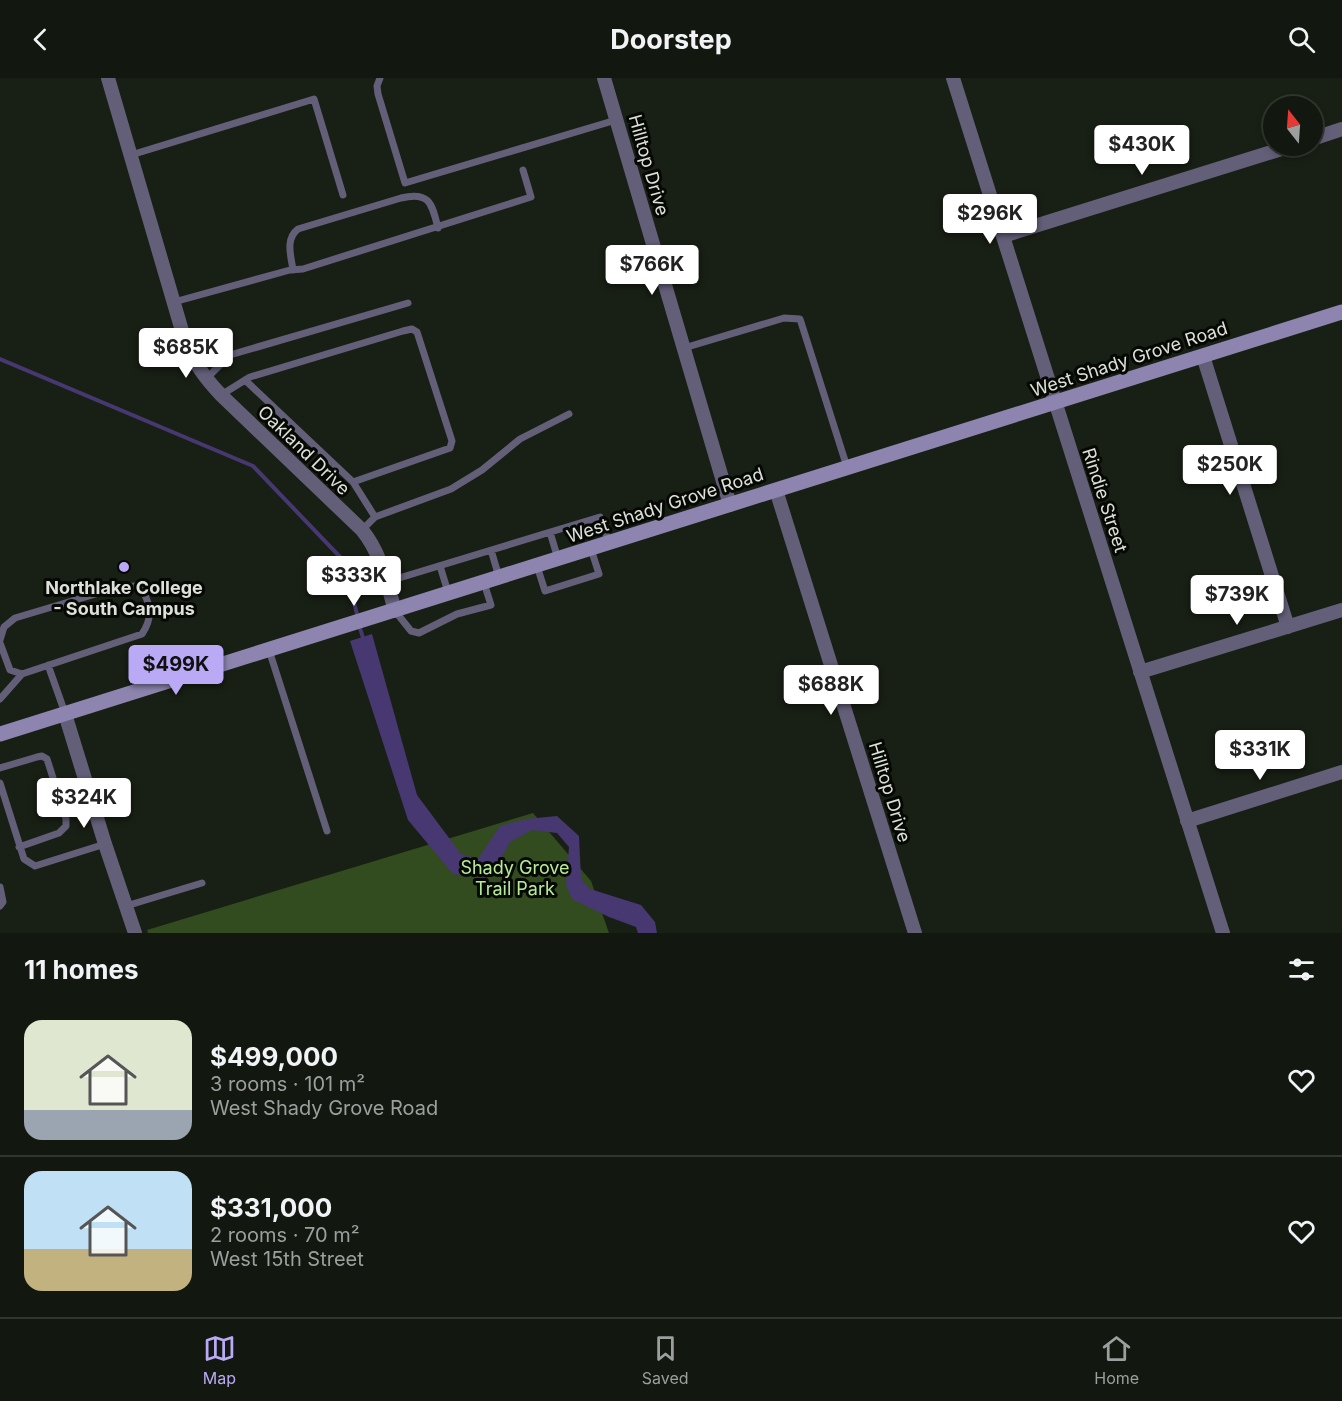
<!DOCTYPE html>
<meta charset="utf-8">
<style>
body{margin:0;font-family:Inter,sans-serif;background:#1b2018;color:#f1f3f6;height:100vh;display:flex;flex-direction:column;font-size:22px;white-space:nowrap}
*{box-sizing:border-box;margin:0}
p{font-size:20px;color:#9c9f9e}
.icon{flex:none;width:33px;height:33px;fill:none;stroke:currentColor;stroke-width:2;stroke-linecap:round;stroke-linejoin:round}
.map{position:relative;height:855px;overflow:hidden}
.panel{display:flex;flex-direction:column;background:#12170f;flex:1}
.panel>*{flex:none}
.needle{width:39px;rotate:343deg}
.tools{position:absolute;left:1263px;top:18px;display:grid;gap:12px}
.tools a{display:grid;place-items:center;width:60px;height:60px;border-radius:50%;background:#12170f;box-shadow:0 3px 9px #0003,0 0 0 2px #31362f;font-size:30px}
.price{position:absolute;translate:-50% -51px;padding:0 14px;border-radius:6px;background:#fff;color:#222;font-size:20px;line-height:39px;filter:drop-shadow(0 2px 3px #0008)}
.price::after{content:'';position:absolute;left:50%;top:36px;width:18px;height:14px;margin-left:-9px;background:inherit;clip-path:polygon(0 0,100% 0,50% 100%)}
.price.on{background:#baaaf6;color:#111}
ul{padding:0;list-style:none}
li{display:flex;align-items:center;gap:18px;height:150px;padding:0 24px}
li+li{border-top:2px solid #31362f}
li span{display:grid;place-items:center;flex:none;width:168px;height:120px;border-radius:18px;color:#555}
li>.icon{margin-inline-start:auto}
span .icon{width:72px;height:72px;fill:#fffc;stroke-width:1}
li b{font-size:26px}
h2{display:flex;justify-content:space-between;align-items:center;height:72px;padding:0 24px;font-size:26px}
header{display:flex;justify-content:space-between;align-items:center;height:78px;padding:0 24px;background:#12170f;font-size:27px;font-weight:700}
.tab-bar{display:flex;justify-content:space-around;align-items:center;height:84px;border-top:2px solid #31362f;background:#12170f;font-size:16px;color:#9c9f9e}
.tab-bar a{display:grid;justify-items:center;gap:3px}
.tab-bar .on{color:#baaaf6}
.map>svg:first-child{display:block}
</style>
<header><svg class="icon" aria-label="back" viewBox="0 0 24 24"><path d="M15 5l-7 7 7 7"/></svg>Doorstep<svg class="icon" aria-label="search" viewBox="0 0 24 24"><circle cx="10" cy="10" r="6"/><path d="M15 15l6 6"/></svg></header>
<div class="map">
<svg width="1342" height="855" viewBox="0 0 1342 855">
<rect width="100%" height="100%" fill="#181f14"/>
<path fill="#324b1f" d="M533 735 591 803 609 855H148L147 852Z"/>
<path fill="#473871" d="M372 556 417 717 461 776 478 781 500 748 526 741 557 738 579 758 581 801 590 811 641 827 655 844 657 855H638L636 849 609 839 572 821 566 807 569 769 557 755 532 752 510 764 491 800 453 796 408 742 350 563Z"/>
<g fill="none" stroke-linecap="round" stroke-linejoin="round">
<path stroke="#473871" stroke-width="4" d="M0 281 253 388 343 482 358 540
M359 547 364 563"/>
<path stroke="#645f79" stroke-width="7" d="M380 0 377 8 378 16 405 105 616 42
M131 77 314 21 343 117
M293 192C291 178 285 161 298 151L401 120C430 113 432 126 438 150
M174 224 290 192 303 191 531 119 523 92
M684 270 784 240 800 241 847 389
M206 301 230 277 408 225
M245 302 353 404
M221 317 250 299 403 253 412 251 417 254 452 363 450 370 353 404 375 439 362 452
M375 439 451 411 482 392 520 361 569 336
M550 454 558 481
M491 472 499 499
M440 488 448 514
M537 488 545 513 599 496 591 471
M386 504 600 439 609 465
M395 533 411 553 419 555 457 536 491 527 484 505
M0 562 4 549 15 540 119 509 135 508 142 512C152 528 152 541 142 556L22 596 10 592 0 565
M269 572 327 753
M48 587 65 635
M0 621 22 596
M0 690 37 679 42 678 47 681 66 741V748L59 755 19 769
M0 705 24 781 35 788 105 766
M0 809 3 824 0 828
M126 828 202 805"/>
<path stroke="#645f79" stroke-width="14" d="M108 0 185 263C194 285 205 300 221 317L362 452C381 475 387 505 395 533
M604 0 730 427
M953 0 1223 855
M1312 61 1342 51
M1003 158 1291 68
M1203 278 1288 549
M776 412 915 855
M1140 594 1342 532
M65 636 105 766 135 855
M1187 743 1342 694"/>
<path stroke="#8d85af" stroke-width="15" d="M0 656 1342 234"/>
</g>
<circle fill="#baaaf6" stroke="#060804" stroke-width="2" cx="124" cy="489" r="6"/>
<g text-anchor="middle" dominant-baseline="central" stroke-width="6" stroke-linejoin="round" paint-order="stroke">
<g font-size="18" fill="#dde1da" stroke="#060804">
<text transform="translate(649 87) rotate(74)">Hilltop Drive</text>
<text transform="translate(1129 281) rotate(-18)">West Shady Grove Road</text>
<text transform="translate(304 372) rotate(44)">Oakland Drive</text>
<text transform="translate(1105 422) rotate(72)">Rindie Street</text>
<text transform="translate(665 427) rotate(-18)">West Shady Grove Road</text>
<text transform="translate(890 714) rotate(73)">Hilltop Drive</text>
</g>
<g font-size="18" font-weight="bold" fill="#dde1da" stroke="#060804">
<text x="124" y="509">Northlake College<tspan x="124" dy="21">- South Campus</tspan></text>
</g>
<g font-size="18" fill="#b8eb96" stroke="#060804">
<text x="515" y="789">Shady Grove<tspan x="515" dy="21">Trail Park</tspan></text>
</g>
</g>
</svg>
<div class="tools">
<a><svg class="needle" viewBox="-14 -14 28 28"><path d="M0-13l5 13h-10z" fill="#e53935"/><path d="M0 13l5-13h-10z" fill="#9c9f9e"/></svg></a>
</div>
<b class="price" style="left:1142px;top:98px">$430K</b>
<b class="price" style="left:990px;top:167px">$296K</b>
<b class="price" style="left:652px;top:218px">$766K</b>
<b class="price" style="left:186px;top:301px">$685K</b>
<b class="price" style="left:1230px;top:418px">$250K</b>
<b class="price" style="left:354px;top:529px">$333K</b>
<b class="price" style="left:1237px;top:548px">$739K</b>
<b class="price on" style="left:176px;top:618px">$499K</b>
<b class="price" style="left:831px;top:638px">$688K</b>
<b class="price" style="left:1260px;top:703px">$331K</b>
<b class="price" style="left:84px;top:751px">$324K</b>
</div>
<section class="panel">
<h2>11 homes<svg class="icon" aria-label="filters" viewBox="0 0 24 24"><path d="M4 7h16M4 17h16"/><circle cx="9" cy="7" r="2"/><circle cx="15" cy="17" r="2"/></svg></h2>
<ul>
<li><span style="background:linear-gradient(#dfe7d0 75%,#9aa5b1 0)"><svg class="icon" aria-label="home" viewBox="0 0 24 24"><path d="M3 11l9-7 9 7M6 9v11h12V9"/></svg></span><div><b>$499,000</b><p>3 rooms · 101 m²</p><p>West Shady Grove Road</p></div><svg class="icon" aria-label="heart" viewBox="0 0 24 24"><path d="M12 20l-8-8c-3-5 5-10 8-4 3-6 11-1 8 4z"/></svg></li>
<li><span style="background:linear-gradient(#bfe0f5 65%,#c2b280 0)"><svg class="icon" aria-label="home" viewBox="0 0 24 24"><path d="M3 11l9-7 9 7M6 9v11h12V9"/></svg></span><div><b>$331,000</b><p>2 rooms · 70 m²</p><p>West 15th Street</p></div><svg class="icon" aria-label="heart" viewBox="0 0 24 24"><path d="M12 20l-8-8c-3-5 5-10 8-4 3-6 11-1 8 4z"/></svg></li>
</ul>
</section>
<nav class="tab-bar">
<a class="on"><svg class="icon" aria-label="map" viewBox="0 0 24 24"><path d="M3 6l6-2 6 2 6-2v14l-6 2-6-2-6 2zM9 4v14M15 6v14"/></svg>Map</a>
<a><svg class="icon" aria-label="saved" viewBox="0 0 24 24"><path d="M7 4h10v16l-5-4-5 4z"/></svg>Saved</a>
<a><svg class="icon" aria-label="home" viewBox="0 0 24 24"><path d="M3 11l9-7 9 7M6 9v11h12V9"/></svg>Home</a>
</nav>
